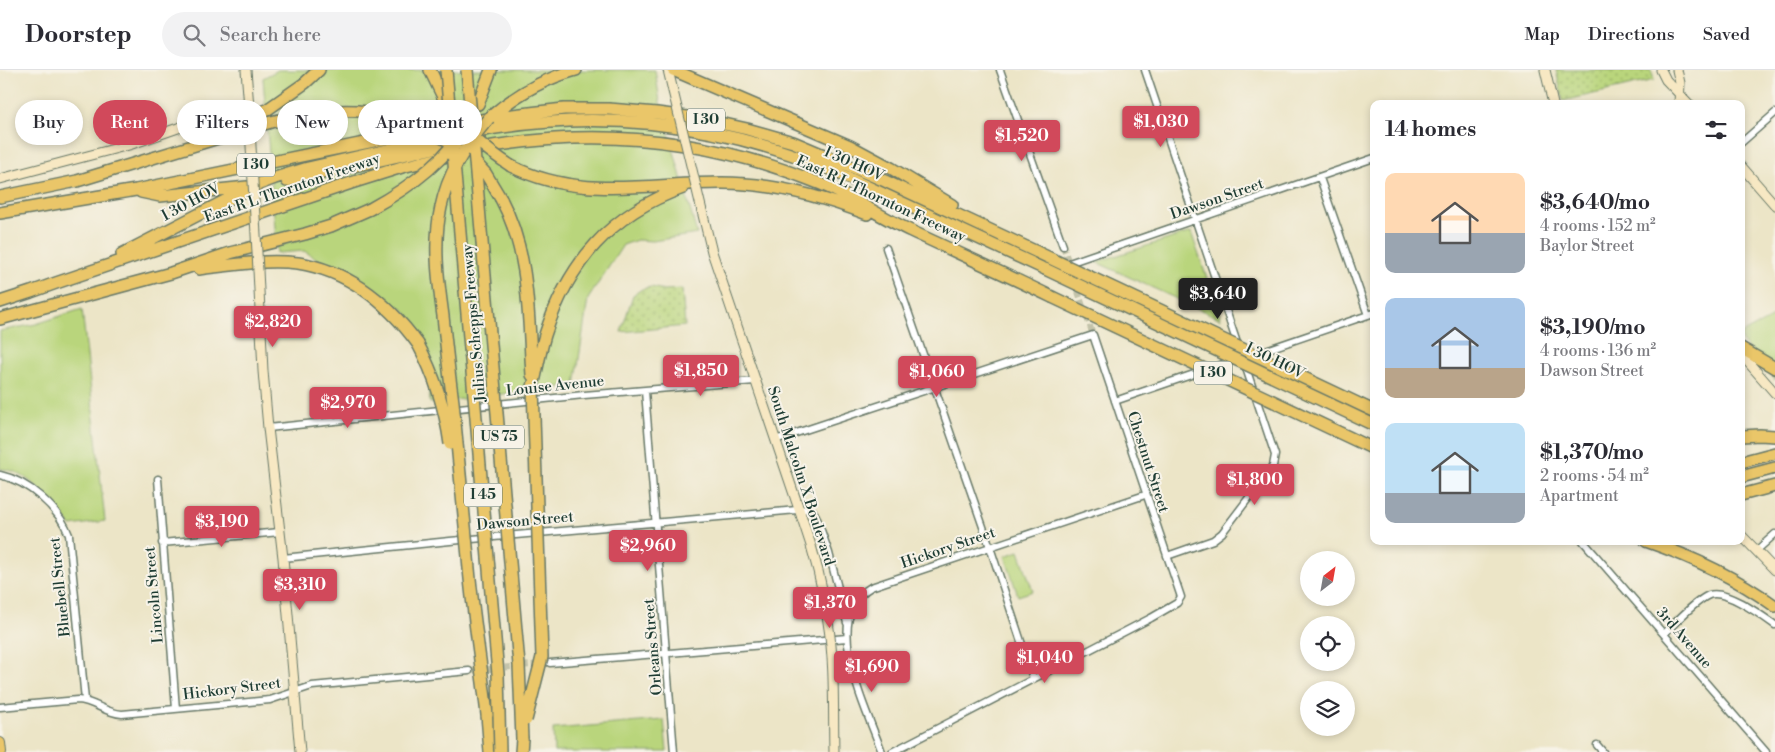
<!DOCTYPE html>
<meta charset="utf-8">
<style>
body{margin:0;font-family:"Libre Bodoni",serif;background:#f2f2f3;color:#2b2b33;height:100vh;display:flex;flex-direction:column;font-size:19px;white-space:nowrap}
*{box-sizing:border-box;margin:0}
p{font-size:16px;color:#7c7c81}
.icon{flex:none;width:28px;height:28px;fill:none;stroke:currentColor;stroke-width:2;stroke-linecap:round;stroke-linejoin:round}
.map{position:relative;flex:1;overflow:hidden}
.panel{position:absolute;left:1370px;top:30px;width:375px;height:445px;display:flex;flex-direction:column;background:#fff;border-radius:10px;box-shadow:0 2px 8px #0003}
.panel>*{flex:none}
.banner{position:absolute;left:15px;top:30px;width:475px;height:45px;display:flex;gap:10px}
.needle{width:32px;rotate:31deg}
.tools{position:absolute;left:1300px;top:481px;display:grid;gap:10px}
.tools a{display:grid;place-items:center;width:55px;height:55px;border-radius:50%;background:#fff;box-shadow:0 2px 8px #0003;font-size:25px}
.price{position:absolute;translate:-50% -42px;padding:0 11px;border-radius:5px;background:#d1495b;color:#fff;font-size:16px;line-height:32px;filter:drop-shadow(0 1px 2px #0008)}
.price::after{content:'';position:absolute;left:50%;top:30px;width:15px;height:11px;margin-left:-8px;background:inherit;clip-path:polygon(0 0,100% 0,50% 100%)}
.price.active{background:#222;color:#fff}
ul{padding:0;list-style:none}
li{display:flex;align-items:center;gap:15px;height:125px;padding:0 15px}
li span{display:grid;place-items:center;flex:none;width:140px;height:100px;border-radius:10px;color:#555}
li>.icon{margin-inline-start:auto}
span .icon{width:60px;height:60px;fill:#fffc;stroke-width:1}
li b{font-size:21px}
h2{display:flex;justify-content:space-between;align-items:center;height:60px;padding:0 15px;font-size:21px}
.chip{padding:0 18px;border-radius:22px;background:#fff;box-shadow:0 2px 8px #0003;font-size:18px;line-height:45px}
.chip.active{background:#d1495b;color:#fff}
header{display:flex;align-items:center;gap:30px;box-sizing:border-box;height:70px;padding:0 25px;background:#fff;border-bottom:1px solid #e1e1e2}
header strong{font-size:24px}
nav{display:flex;gap:28px;margin-inline-start:auto;font-size:18px}
.search{width:350px;height:45px;background:#f2f2f3;display:flex;align-items:center;gap:12px;box-sizing:border-box;padding:0 18px;border-radius:28px;color:#7c7c81;font-size:19px}
.map>svg:first-child{display:block}
</style>
<header>
<strong>Doorstep</strong>
<div class="search"><svg class="icon" aria-label="search" viewBox="0 0 24 24"><circle cx="10" cy="10" r="6"/><path d="M15 15l6 6"/></svg>Search here</div>
<nav><a>Map</a><a>Directions</a><a>Saved</a></nav>
</header>
<div class="map">
<svg width="1775" height="682" viewBox="0 0 1775 682">
<defs>
<pattern id="park-dots" width="8" height="8" patternUnits="userSpaceOnUse" patternTransform="scale(1.25)"><rect width="8" height="8" fill="#b9d57b"/><path d="M2 2h.1M6 6h.1" fill="none" stroke="#96ae66" stroke-width="1.8" stroke-linecap="round"/></pattern>
</defs>
<rect width="100%" height="100%" fill="#f7f3e8"/>
<filter id="ink" filterUnits="userSpaceOnUse"><feTurbulence type="fractalNoise" baseFrequency=".02" numOctaves="2"/><feDisplacementMap in="SourceGraphic" scale="10" xChannelSelector="R" yChannelSelector="G"/><feConvolveMatrix kernelMatrix="1 2 1 2 8 2 1 2 1" color-interpolation-filters="sRGB"/></filter>
<filter id="wash" filterUnits="userSpaceOnUse"><feTurbulence type="fractalNoise" baseFrequency=".0096" numOctaves="4" result="noise"/><feDisplacementMap in="SourceGraphic" scale="20" xChannelSelector="R" yChannelSelector="G"/><feGaussianBlur stdDeviation="1.12" result="paint"/><feColorMatrix in="noise" values="0 0 0 0 0 0 0 0 0 0 0 0 0 0 0 0 0 1.4 0 .05"/><feComposite in="paint" operator="in"/></filter>
<g filter="url(#wash)">
<rect width="100%" height="100%" fill="#ece5c7"/>
<path fill="#b9d57b" stroke="#6c8958" d="M278 0H655L660 32 697 164 653 171 637 170 623 175 588 229 575 315 430 333 425 270 404 240 304 181 277 183 263 8Z
M1191 162 1221 249 1096 192Z
M82 239 105 451 71 456C56 437 27 398 0 399V261L36 254Z
M1775 246V310L1741 270V264Z
M1019 481 1033 521 1018 526 1005 486Z
M664 650 667 682H554L553 659Z"/>
<path fill="url(#park-dots)" stroke="#6c8958" d="M1556 0H1651L1654 10 1563 31Z
M651 217 664 220 682 219 685 256 621 262 633 225 642 219Z"/>
</g>
<g filter="url(#ink)">
<g fill="none" stroke-linecap="round" stroke-linejoin="round">
<path stroke="#c3c3aa" stroke-width="6" stroke-dasharray="6 3" stroke-linecap="butt" d="M1063 176 1070 196
M1075 213 1093 265
M469 601 541 594"/>
<defs>
<path id="street" d="M1000 0 1063 176
M1145 0 1238 276
M1741 73 1775 43
M1320 108 1368 245
M886 178 990 477 1033 608
M1069 193 1374 88
M1254 284 1374 243
M645 321 674 682
M1115 331 1235 290
M268 358 584 325 755 311
M775 370 1093 265 1181 527 1177 533 1151 548 892 682
M0 405C28 411 59 438 69 465L85 630
M158 409 176 639
M1583 471 1766 682
M162 473 280 462
M1756 481 1775 464
M1167 486 1213 470 1222 463 1273 396 1275 385 1245 295
M283 488 450 471 808 439 813 441 816 446 829 483 847 553
M1664 564C1675 553 1695 531 1709 525 1726 519 1761 545 1775 555
M550 593 847 568
M0 637 78 630C94 631 105 643 122 644L270 630 312 616 469 601
M1597 675 1603 682
M882 682C867 641 819 546 871 517L1145 425"/>
<path id="secondary" d="M246 0 249 37
M668 0 673 21
M1545 0 1553 34
M1661 0 1666 10 1689 34
M1677 0 1680 13 1679 34
M1741 96 1775 135
M0 109 129 75 227 41 248 32
M702 141 712 182 802 448
M258 200 263 301 268 358 283 488 300 682
M1741 284 1775 323
M1741 465 1775 500"/>
<path id="primary" d="M0 673 1 682"/>
<path id="highway" d="M430 0 444 29
M673 0 850 76 891 98 952 135
M478 34 491 0
M489 48C515 25 543 9 576 0
M473 62C595 39 708 51 823 96L1045 199
M213 64 268 39 305 13 319 0
M477 79C503 73 529 71 555 69 647 63 736 79 821 114 852 127 881 147 911 161 958 183 1005 204 1052 227
M511 96C580 131 648 113 722 113 771 113 821 126 867 144
M287 111 479 68
M141 122 160 126 247 117
M0 127 77 111 271 52C315 41 349 36 393 46
M501 129C530 183 528 245 532 305
M0 143 136 120 442 57 504 46 564 39H609L657 43 702 49 747 59 793 72 885 111 1037 182
M122 184 254 116 275 108 308 98 448 66
M199 199C231 195 265 189 298 193 350 201 388 233 418 274
M0 232 31 222 56 213 351 113 402 97 444 87
M0 249 171 203 230 183 305 164 331 156 370 139
M1741 278 1775 298
M533 317C537 299 540 282 545 265 568 193 611 143 683 118
M1741 366 1760 365 1775 366
M1741 392 1775 383
M1741 407 1775 398
M1741 425 1775 416
M1646 471C1693 487 1735 507 1775 536
M487 645 490 682
M521 682 522 669"/>
</defs>
<use href="#street" stroke="#677867" stroke-width="9"/>
<use href="#secondary" stroke="#677867" stroke-width="11"/>
<use href="#primary" stroke="#677867" stroke-width="12"/>
<use href="#highway" stroke="#677867" stroke-width="14"/>
<use href="#street" stroke="#fff" stroke-width="6"/>
<use href="#secondary" stroke="#f7e8c3" stroke-width="9"/>
<use href="#primary" stroke="#eac669" stroke-width="10"/>
<use href="#highway" stroke="#eac669" stroke-width="11"/>
<defs>
<path id="secondary-bridge" d="M673 21 702 141
M249 41 258 200
M802 448C814 482 823 516 828 552 835 594 833 639 834 682"/>
<path id="highway-bridge" d="M446 0 498 604 500 682
M467 0 519 595 522 669
M450 39C465 63 487 80 511 96
M393 46 417 53 455 75
M475 92 486 104 501 129
M370 139C412 116 450 88 473 45
M1037 182 1374 341
M1045 199 1374 355
M1052 227 1374 379
M418 274C435 306 445 338 450 374
M487 645C481 592 472 539 468 487 463 435 458 384 453 332 449 303 446 275 443 246 438 210 433 172 441 137 448 103 467 73 489 48
M526 650 542 587 533 317"/>
</defs>
<use href="#secondary-bridge" stroke="#677867" stroke-width="11" stroke-linecap="butt"/>
<use href="#highway-bridge" stroke="#677867" stroke-width="14" stroke-linecap="butt"/>
<use href="#secondary-bridge" stroke="#f7e8c3" stroke-width="9"/>
<use href="#highway-bridge" stroke="#eac669" stroke-width="11"/>
</g>
</g>
<g text-anchor="middle" dominant-baseline="central" stroke-width="4" stroke-linejoin="round" paint-order="stroke">
<g fill="#f7f3e8" stroke="#60746a" stroke-width="1">
<rect x="687" y="38.5" width="38" height="23" rx="4"/>
<rect x="237" y="83.5" width="38" height="23" rx="4"/>
<rect x="1194" y="291.5" width="38" height="23" rx="4"/>
<rect x="474" y="355.5" width="50" height="23" rx="4"/>
<rect x="464" y="413.5" width="38" height="23" rx="4"/>
</g>
<g font-size="14" font-weight="bold" fill="#1f3d34">
<text x="706" y="50">I 30</text>
<text x="256" y="95">I 30</text>
<text x="1213" y="303">I 30</text>
<text x="499" y="367">US 75</text>
<text x="483" y="425">I 45</text>
</g>
<g font-size="15" fill="#1f3d34" stroke="#f7f3e8">
<text transform="translate(854 94) rotate(24)">I 30 HOV</text>
<text transform="translate(292 118) rotate(-19)">East R L Thornton Freeway</text>
<text transform="translate(881 129) rotate(25)">East R L Thornton Freeway</text>
<text transform="translate(1217 129) rotate(-19)">Dawson Street</text>
<text transform="translate(191 132) rotate(-28)">I 30 HOV</text>
<text transform="translate(474 253) rotate(-95)">Julius Schepps Freeway</text>
<text transform="translate(1275 291) rotate(26)">I 30 HOV</text>
<text transform="translate(555 316) rotate(-6)">Louise Avenue</text>
<text transform="translate(1148 392) rotate(72)">Chestnut Street</text>
<text transform="translate(801 406) rotate(72)">South Malcolm X Boulevard</text>
<text transform="translate(525 451) rotate(-5)">Dawson Street</text>
<text transform="translate(948 478) rotate(-19)">Hickory Street</text>
<text transform="translate(60 517) rotate(-96)">Bluebell Street</text>
<text transform="translate(154 525) rotate(-95)">Lincoln Street</text>
<text transform="translate(1684 568) rotate(49)">3rd Avenue</text>
<text transform="translate(653 577) rotate(-95)">Orleans Street</text>
<text transform="translate(232 619) rotate(-7)">Hickory Street</text>
</g>
</g>
</svg>
<div class="tools">
<a><svg class="needle" viewBox="-14 -14 28 28"><path d="M0-13l5 13h-10z" fill="#e53935"/><path d="M0 13l5-13h-10z" fill="#7c7c81"/></svg></a>
<a><svg class="icon" aria-label="locate" viewBox="0 0 24 24"><circle cx="12" cy="12" r="6"/><path d="M12 2v4M12 18v4M2 12h4M18 12h4"/></svg></a>
<a><svg class="icon" aria-label="layers" viewBox="0 0 24 24"><path d="M12 4l9 5-9 5-9-5zM3 14l9 5 9-5"/></svg></a>
</div>
<b class="price" style="left:1161px;top:78px">$1,030</b>
<b class="price" style="left:1022px;top:92px">$1,520</b>
<b class="price active" style="left:1218px;top:250px">$3,640</b>
<b class="price" style="left:273px;top:278px">$2,820</b>
<b class="price" style="left:701px;top:327px">$1,850</b>
<b class="price" style="left:937px;top:328px">$1,060</b>
<b class="price" style="left:348px;top:359px">$2,970</b>
<b class="price" style="left:1255px;top:436px">$1,800</b>
<b class="price" style="left:222px;top:478px">$3,190</b>
<b class="price" style="left:648px;top:502px">$2,960</b>
<b class="price" style="left:300px;top:541px">$3,310</b>
<b class="price" style="left:830px;top:559px">$1,370</b>
<b class="price" style="left:1045px;top:614px">$1,040</b>
<b class="price" style="left:872px;top:623px">$1,690</b>
<div class="banner">
<a class="chip">Buy</a>
<a class="chip active">Rent</a>
<a class="chip">Filters</a>
<a class="chip">New</a>
<a class="chip">Apartment</a>
</div>
<section class="panel">
<h2>14 homes<svg class="icon" aria-label="filters" viewBox="0 0 24 24"><path d="M4 7h16M4 17h16"/><circle cx="9" cy="7" r="2"/><circle cx="15" cy="17" r="2"/></svg></h2>
<ul>
<li><span style="background:linear-gradient(#ffd9b3 60%,#9aa5b1 0)"><svg class="icon" aria-label="home" viewBox="0 0 24 24"><path d="M3 11l9-7 9 7M6 9v11h12V9"/></svg></span><div><b>$3,640/mo</b><p>4 rooms · 152 m²</p><p>Baylor Street</p></div></li>
<li><span style="background:linear-gradient(#a9c7e8 70%,#b9a48a 0)"><svg class="icon" aria-label="home" viewBox="0 0 24 24"><path d="M3 11l9-7 9 7M6 9v11h12V9"/></svg></span><div><b>$3,190/mo</b><p>4 rooms · 136 m²</p><p>Dawson Street</p></div></li>
<li><span style="background:linear-gradient(#bfe0f5 70%,#9aa5b1 0)"><svg class="icon" aria-label="home" viewBox="0 0 24 24"><path d="M3 11l9-7 9 7M6 9v11h12V9"/></svg></span><div><b>$1,370/mo</b><p>2 rooms · 54 m²</p><p>Apartment</p></div></li>
</ul>
</section>
</div>
